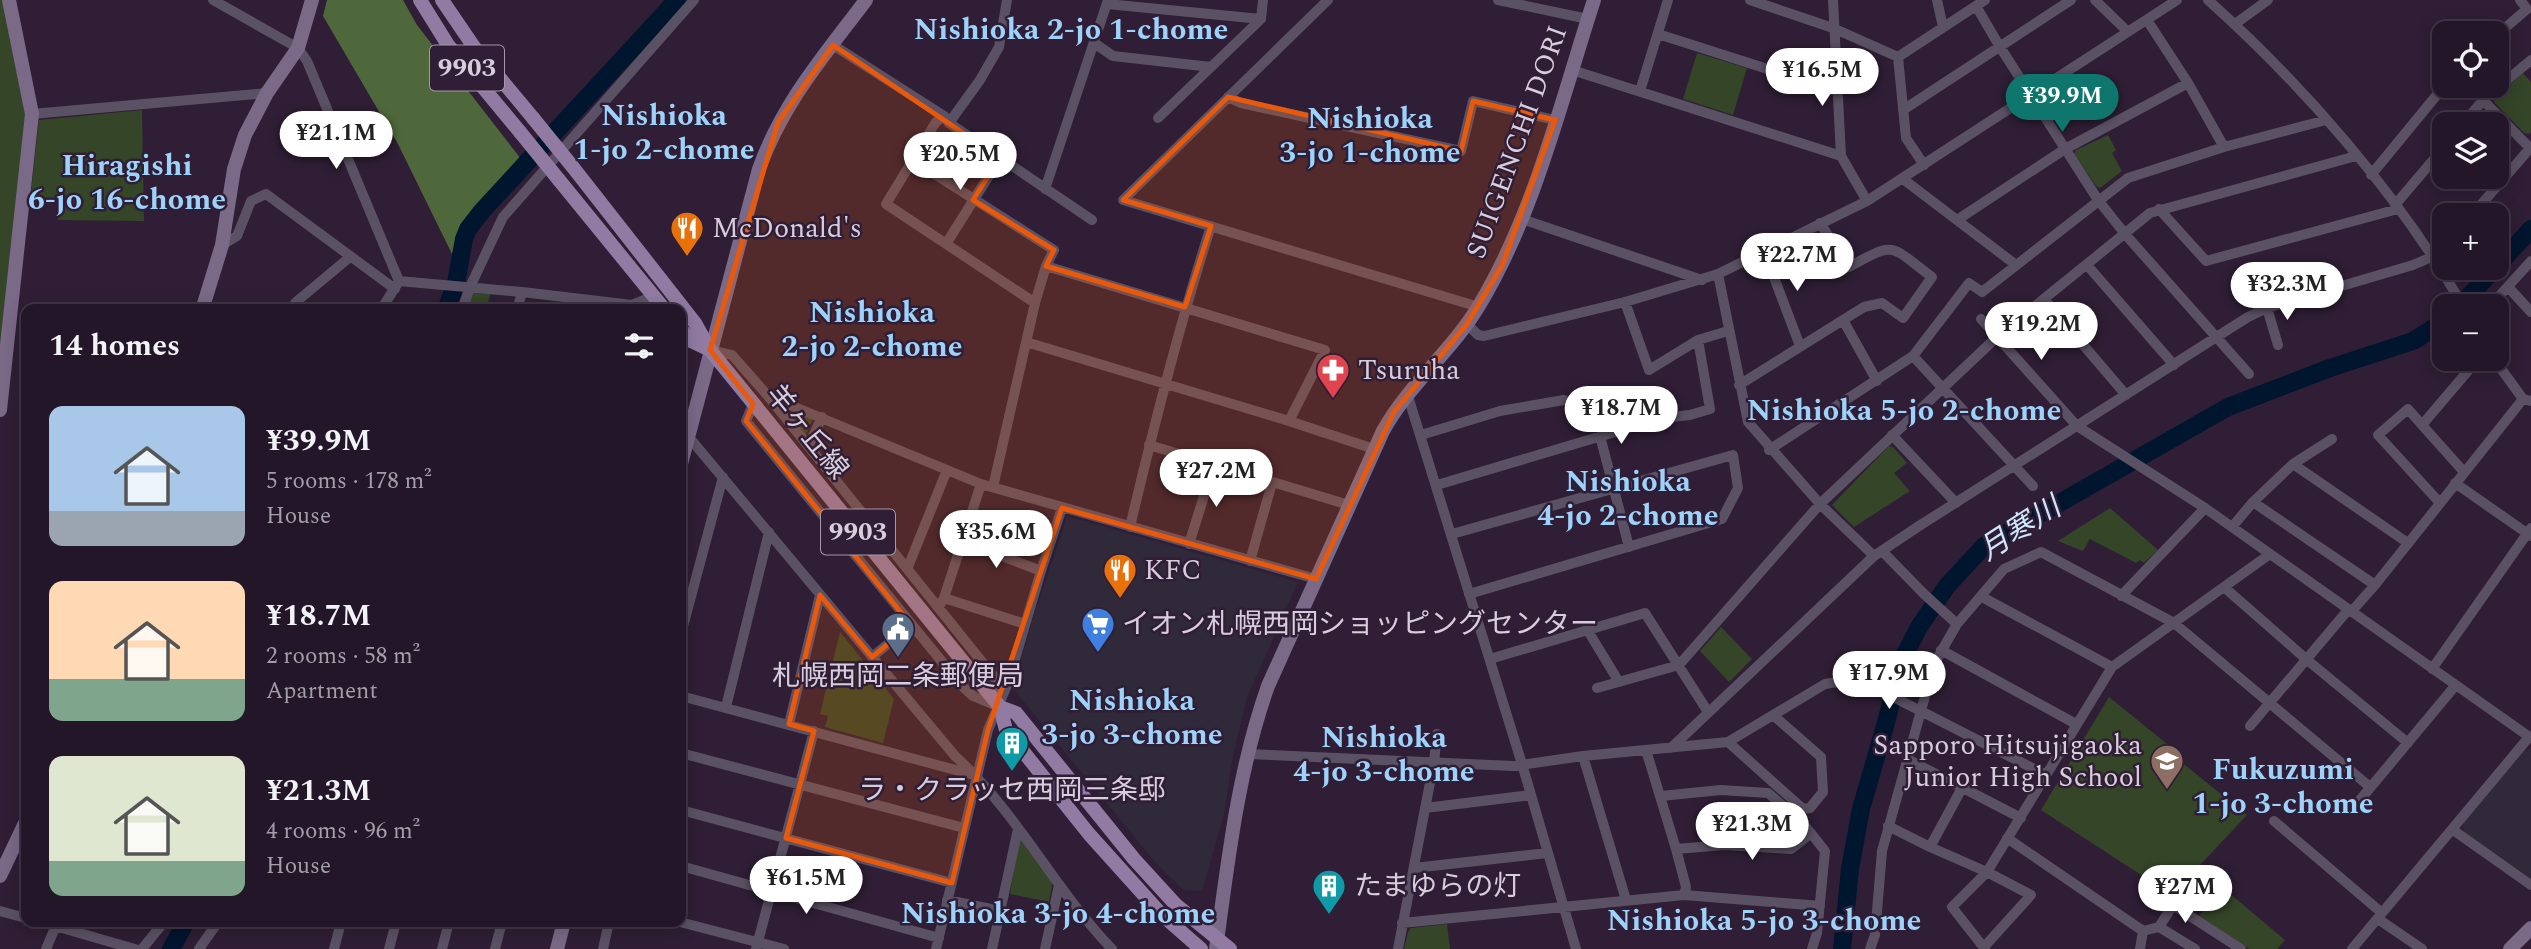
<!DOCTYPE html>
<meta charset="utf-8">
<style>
body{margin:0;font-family:Spectral,"Noto Sans JP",serif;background:#2f2334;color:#f1f3f6;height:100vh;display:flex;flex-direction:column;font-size:26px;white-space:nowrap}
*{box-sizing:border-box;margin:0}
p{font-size:23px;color:#a39fa8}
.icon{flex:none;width:38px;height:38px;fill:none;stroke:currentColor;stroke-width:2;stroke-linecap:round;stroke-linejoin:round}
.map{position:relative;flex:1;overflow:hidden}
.side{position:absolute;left:21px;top:304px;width:665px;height:623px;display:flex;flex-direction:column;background:#231628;border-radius:14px;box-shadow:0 4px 18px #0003,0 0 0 2px #403545}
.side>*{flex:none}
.controls{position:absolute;left:2432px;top:21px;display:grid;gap:14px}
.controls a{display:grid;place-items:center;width:77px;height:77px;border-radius:14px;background:#231628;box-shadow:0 4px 18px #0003,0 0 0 2px #403545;font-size:35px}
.price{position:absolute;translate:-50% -60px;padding:0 16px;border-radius:24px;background:#fff;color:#222;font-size:23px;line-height:46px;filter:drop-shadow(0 2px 4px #0008)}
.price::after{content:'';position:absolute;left:50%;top:42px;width:21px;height:16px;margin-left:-10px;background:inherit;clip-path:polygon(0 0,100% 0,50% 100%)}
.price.selected{background:#0f766e;color:#fff}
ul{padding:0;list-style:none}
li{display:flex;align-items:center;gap:21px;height:175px;padding:0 28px}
li span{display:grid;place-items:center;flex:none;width:196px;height:140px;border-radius:14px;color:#555}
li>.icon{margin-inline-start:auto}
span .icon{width:84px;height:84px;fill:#fffc;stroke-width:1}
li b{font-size:30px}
h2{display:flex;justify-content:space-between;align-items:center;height:84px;padding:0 28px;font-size:30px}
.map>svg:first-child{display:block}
</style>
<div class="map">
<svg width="2531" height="949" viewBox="0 0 2531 949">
<rect width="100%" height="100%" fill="#2f1e35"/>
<path fill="#302939" d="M1067 516 1298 582 1247 698 1233 756 1224 814 1202 891 1183 890 1155 862 1019 696 1014 686 1031 625Z
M2531 749V878L2465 833 2462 823 2525 750Z"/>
<path fill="#344528" d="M0 0H3L26 111 0 358Z
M1697 53 1747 68 1733 115 1683 99Z
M2523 73 2531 82V132L2529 134 2524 133 2494 102 2495 98Z
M142 110 144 221 58 220 57 203 30 201 39 120Z
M2108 135 2116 150 2112 153 2122 171 2100 188 2096 186 2074 154 2076 150Z
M470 291 491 292 486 310 465 309Z
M779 402 814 416 805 437Z
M1889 446 1893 447 1907 463 1894 473 1910 491 1854 527 1832 505Z
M2110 508 2158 550 2144 563 2140 560 2136 563 2090 539 2083 551 2058 541Z
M1721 627 1752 659 1729 682 1700 651Z
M840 632 894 699 883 743 825 727 828 716 820 714Z
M2109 697 2177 752 2175 757 2247 815 2172 895 2041 810Z
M1019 836 1053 880 1049 902 1010 894Z
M2222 887 2285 940 2277 949H2250L2199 916Z
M1447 924 1450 949H1404L1408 932 1411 928Z"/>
<path fill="#4e683b" d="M327 0H403L417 25 521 159 467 217 452 254 398 144 323 16Z"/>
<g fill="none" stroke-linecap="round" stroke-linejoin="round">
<path stroke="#00152e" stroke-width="18" d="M2497 266 2531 229
M2460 306 2495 268
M446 310 456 283 464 239 468 229 482 211 677 0
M171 949 186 922
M1842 949 1850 869 1861 809 1887 719 1901 662 1919 627 1947 586 1984 546 2228 407 2330 368 2413 341 2445 321"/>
<path stroke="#5b5164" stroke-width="10" d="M213 0 298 48 307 61 399 281
M1328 0 1123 200 1479 307
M1498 0 1588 19
M1750 0 1833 28 1898 57 1985 0
M1833 0 1841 156 1867 201
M1937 0 1943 27
M2095 0 2128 32
M2208 0C2304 86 2399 195 2463 306
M1107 4 1261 19
M1976 6 2000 47 2098 200 2125 234 2249 374
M2147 20 2188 83 2224 147
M2235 24 2268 0
M1658 34 1836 91
M2497 35 2527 9 2520 0
M1094 43 1113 56 1211 67
M833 45 944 116 949 123 1092 220
M1898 57 1906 138 1924 165
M1572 70 1841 156
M2469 86 2530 148
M1640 91 1668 0
M1228 97 1241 103 1461 151 1473 101 1555 120
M1903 110 2071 0
M32 114 267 93
M1158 118 1261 19 1263 0
M949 123 980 80 999 47 1007 0
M2463 124 2483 100 2531 60
M914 161 1054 250 1046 266 1035 303 886 204 936 122 944 116
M2371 175 2445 85
M1903 179 2016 265
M1045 189 1108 0
M2395 205 2445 146
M2159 209 2206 261 2398 209
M2472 215 2531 147
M1522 219 1702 280
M1957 220 2065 149 2188 83
M1820 223 1849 267C1897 240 1890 246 1932 277L1903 318 1882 303 1864 307 1843 320
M946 244 1000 158
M222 245 237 236 251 201 266 194 395 289
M1764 251 1800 346
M2087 265 2174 365
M1046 266 1325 350 1289 421
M1718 274 1748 422 1820 504 1874 556
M2508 287 2531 312
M2044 299 2126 395
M1625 302 1649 370 1698 340 1728 331
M2490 306 2531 261
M2267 308 2278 345
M290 310 296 302 350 257
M381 310 399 281 522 292 632 305 654 296
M462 310 470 287 503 217 694 0
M517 310 522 292
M575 310 577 299
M1981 319 2077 426 2205 508 2531 738
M1467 324 1478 335 1484 336 1625 302 1718 274 1867 201 2177 0
M1026 342 1289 421 1374 449
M711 350 732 355 768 396 995 678 999 703
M1913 356 1969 283 1982 292 2128 178 2224 147 2326 120
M2494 359 2523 399 2531 401
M1739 385 1843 320 1877 381
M1407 393 1522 764 1576 949
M768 396 981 484 1316 579
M753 404 746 421 961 685 973 696 999 707
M2422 425 2464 472
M1421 435 1500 411 1564 400
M1892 435 1956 503
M688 436 955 756C1017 812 1054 889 1112 949
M1600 436 1629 547
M809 445 822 417
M1149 445 1349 505
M1769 450 1913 356 2033 486
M2293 464 2408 543
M2455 483 2531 536
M1437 485 1662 418 1690 415 1710 409 1698 340
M993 487 1035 303
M2253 502 2375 585
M2440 503 2378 435 2408 409 2422 425 2478 359
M1130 527C1154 425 1179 325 1211 226
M2232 527 2253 502 2293 464 2332 439
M1452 534 1733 455 1738 488 1722 519 1469 594
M961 540 1041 571
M1189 544 1214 464
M1882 551 1924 594 1957 624
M1250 561 1272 483
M908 567 947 470
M2225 588 2306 659 2408 743
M2121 596 2205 508
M1982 597 2112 667
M944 598 1025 624
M939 606 944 598 981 484
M2351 612 2375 585 2523 399
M1588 631 1619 682
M681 634 723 477
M1941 650 2076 724
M872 657 911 625
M1490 659 1645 613 1708 712
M2432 669 2531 528
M1597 688 1679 665 1820 504 1998 336 2150 213 2356 156
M681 696 974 775
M726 707 769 532
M789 724 820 595
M2250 726 2348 610
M1728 742 1803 809 1810 808 1823 792 1821 757 1773 715
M1671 748 1874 556 1919 526 2248 317 2267 308 2413 265 2434 256 2445 246
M1646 750 1676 849 1686 887 1684 895
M681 753 964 828
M1248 754 1513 766 1583 756 1728 742 1825 684 1843 681 1866 683 2046 775
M1583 756 1626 900
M1907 759 2021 818
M1962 788 1930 847 1987 872 2031 895 1984 947
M1661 796 1721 790 1768 793 1802 822 1825 851 1817 933 1812 949
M2355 806 2455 686
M1425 808 1531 795
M681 810 952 883
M2274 821 2382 913
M1888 826 1930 847
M2453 830 2531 885
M2007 838 2143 931 2140 949
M1676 849 1725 845 1791 849 1811 833
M681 866 939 938
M1414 868 1547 853
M947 900 1001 911
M0 911 26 918
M2378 919 2422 949
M41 922 135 949
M680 922 784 949
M1402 923 1684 895 1820 906
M2159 927 2173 905 2241 949
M2143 931 2159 927 2195 949
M46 949 57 923
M142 949 164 922
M199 949 218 922
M334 949 341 922
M389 949 396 922
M442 949 449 922
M495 949 502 922
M603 949 609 922
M756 949 814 731
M936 949 988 730 1008 683 1041 571 1062 508
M992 949 1018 829
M1045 949 1059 885
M1398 949 1434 762 1437 734
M1870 949 1875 935 1882 851 1934 664 1957 624 2004 569 2041 552 2174 623 2370 787
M1985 949 1952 907 1987 872 2112 667 2270 554
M2352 949 2529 737"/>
<path stroke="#7a6987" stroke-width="14" d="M202 310 222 245 234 169 245 135 267 93 298 48 312 0
M0 410 32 114 9 0
M681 464 759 169C783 102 824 56 866 0
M0 876 26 821
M557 949 564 922
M1216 949C1228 861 1238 770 1268 686L1383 431C1409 384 1453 350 1480 304 1535 212 1561 101 1594 0
M2510 949 2531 928"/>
<path stroke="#917ba3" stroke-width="14" d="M420 0 448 45 520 132
M442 0 474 47 533 118
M572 166 695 323 710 350 1000 707 1006 730 1089 834 1161 914 1201 949
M559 180 665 310
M681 329 691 341 710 350
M1000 707 1016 713 1134 859 1176 905 1230 949"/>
<path stroke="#917ba3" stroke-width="14" d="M533 118 572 166
M520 132 559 180"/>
</g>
<path fill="#e8590c" fill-opacity="0.2" stroke="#e8590c" stroke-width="5" stroke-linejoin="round" d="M833 45 1000 158 973 200 1054 250 1046 266 1185 307 1211 226 1123 200 1228 97 1461 151 1473 101 1555 120 1502 266 1467 324 1394 412 1316 579 1062 508 988 730 952 883 786 838 814 731 789 724 820 595 872 657 911 625 746 421 753 404 710 350 778 122Z"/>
<defs>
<symbol id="restaurant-pin" viewBox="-11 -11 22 30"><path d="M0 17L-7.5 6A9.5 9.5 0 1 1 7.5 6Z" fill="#e8710a" stroke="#2f1e35"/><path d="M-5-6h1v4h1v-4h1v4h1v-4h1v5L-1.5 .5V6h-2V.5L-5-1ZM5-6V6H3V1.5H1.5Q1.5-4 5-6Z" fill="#fff"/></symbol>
<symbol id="pharmacy-pin" viewBox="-11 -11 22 30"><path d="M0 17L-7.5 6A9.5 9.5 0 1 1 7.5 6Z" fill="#e0444e" stroke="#2f1e35"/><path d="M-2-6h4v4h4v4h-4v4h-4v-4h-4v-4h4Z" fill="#fff"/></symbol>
<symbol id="supermarket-pin" viewBox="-11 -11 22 30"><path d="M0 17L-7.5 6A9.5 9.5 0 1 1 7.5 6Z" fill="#3f7fe0" stroke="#2f1e35"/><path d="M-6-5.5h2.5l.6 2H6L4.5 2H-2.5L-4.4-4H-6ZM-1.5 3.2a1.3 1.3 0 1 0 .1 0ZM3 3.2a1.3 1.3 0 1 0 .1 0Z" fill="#fff"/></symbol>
<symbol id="civic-pin" viewBox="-11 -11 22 30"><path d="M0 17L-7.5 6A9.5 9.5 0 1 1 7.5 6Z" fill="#5c6f8a" stroke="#2f1e35"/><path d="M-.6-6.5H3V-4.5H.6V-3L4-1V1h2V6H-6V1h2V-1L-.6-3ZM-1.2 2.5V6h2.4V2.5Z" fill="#fff"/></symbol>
<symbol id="building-pin" viewBox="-11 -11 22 30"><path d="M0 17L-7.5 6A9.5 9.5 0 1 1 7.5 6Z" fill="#0f9aa8" stroke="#2f1e35"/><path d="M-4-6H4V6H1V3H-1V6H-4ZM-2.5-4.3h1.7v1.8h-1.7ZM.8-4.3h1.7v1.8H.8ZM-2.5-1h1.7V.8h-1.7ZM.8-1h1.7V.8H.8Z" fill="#fff"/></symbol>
<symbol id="school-pin" viewBox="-11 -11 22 30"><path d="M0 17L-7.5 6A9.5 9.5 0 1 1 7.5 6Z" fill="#8d6e63" stroke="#2f1e35"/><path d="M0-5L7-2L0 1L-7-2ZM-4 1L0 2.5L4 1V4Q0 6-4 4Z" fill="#fff"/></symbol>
</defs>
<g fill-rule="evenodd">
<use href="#restaurant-pin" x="668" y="209" width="38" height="52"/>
<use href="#pharmacy-pin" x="1314" y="351" width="38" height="52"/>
<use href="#restaurant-pin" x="1101" y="551" width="38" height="52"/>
<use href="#supermarket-pin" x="1079" y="605" width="38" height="52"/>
<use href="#civic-pin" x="879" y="610" width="38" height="52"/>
<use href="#building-pin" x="993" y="724" width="38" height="52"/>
<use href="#school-pin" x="2148" y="742" width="38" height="52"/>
<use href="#building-pin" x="1310" y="867" width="38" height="52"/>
</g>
<g text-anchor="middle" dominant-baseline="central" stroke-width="5" stroke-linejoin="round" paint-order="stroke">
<g fill="#2f1e35" stroke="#a598aa" stroke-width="2">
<rect x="430" y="45.5" width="74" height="45" rx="5"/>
<rect x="821" y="509.5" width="74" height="45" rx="5"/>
</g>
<g font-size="26" font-weight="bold" fill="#d8cddc">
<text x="467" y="68">9903</text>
<text x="858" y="532">9903</text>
</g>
<g font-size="28" fill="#d8cddc" stroke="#2f1e35">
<text transform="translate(1517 142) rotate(-70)">SUIGENCHI DORI</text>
<text transform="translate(807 432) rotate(51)">羊ヶ丘線</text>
</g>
<g font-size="28" fill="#d8cddc" stroke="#2f1e35" text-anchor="start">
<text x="712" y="228">McDonald's</text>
<text x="1358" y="370">Tsuruha</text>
<text x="1144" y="570">KFC</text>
<text x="1122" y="624">イオン札幌西岡ショッピングセンター</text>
<text x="898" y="676" text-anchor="middle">札幌西岡二条郵便局</text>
<text x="2142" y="745" text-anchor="end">Sapporo Hitsujigaoka<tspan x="2142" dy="32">Junior High School</tspan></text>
<text x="1012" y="790" text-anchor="middle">ラ・クラッセ西岡三条邸</text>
<text x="1354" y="886">たまゆらの灯</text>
</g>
<g font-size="30" font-weight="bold" fill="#9dd2fb" stroke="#2f1e35">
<text x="1071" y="30">Nishioka 2-jo 1-chome</text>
<text x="664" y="116">Nishioka<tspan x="664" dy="34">1-jo 2-chome</tspan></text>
<text x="1370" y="119">Nishioka<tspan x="1370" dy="34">3-jo 1-chome</tspan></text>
<text x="127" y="166">Hiragishi<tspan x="127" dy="34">6-jo 16-chome</tspan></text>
<text x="872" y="313">Nishioka<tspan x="872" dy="34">2-jo 2-chome</tspan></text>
<text x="1904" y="411">Nishioka 5-jo 2-chome</text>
<text x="1628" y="482">Nishioka<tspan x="1628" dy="34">4-jo 2-chome</tspan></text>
<text x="1132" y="701">Nishioka<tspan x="1132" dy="34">3-jo 3-chome</tspan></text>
<text x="1384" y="738">Nishioka<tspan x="1384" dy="34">4-jo 3-chome</tspan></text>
<text x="2283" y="770">Fukuzumi<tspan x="2283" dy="34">1-jo 3-chome</tspan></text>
<text x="1058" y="914">Nishioka 3-jo 4-chome</text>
<text x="1764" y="921">Nishioka 5-jo 3-chome</text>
</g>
<g font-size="30" font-style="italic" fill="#cee6fe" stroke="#2f1e35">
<text transform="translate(2020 529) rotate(-33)">月寒川</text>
</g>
</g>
</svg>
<div class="controls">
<a><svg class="icon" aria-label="locate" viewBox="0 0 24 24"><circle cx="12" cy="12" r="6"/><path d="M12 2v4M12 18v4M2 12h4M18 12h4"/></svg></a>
<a><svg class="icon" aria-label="layers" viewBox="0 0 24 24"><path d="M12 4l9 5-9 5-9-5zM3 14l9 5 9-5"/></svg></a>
<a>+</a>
<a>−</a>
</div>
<b class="price" style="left:1822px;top:108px">¥16.5M</b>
<b class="price selected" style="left:2062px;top:134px">¥39.9M</b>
<b class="price" style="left:336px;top:171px">¥21.1M</b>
<b class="price" style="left:960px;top:192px">¥20.5M</b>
<b class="price" style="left:1797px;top:293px">¥22.7M</b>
<b class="price" style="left:2287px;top:322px">¥32.3M</b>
<b class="price" style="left:2041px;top:362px">¥19.2M</b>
<b class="price" style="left:1621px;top:446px">¥18.7M</b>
<b class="price" style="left:1216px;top:509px">¥27.2M</b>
<b class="price" style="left:996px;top:570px">¥35.6M</b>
<b class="price" style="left:1889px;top:711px">¥17.9M</b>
<b class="price" style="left:1752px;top:862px">¥21.3M</b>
<b class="price" style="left:806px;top:916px">¥61.5M</b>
<b class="price" style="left:2185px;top:925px">¥27M</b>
<section class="side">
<h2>14 homes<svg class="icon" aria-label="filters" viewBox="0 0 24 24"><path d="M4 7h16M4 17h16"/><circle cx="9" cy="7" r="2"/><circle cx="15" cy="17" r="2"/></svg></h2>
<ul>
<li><span style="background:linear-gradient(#a9c7e8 75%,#9aa5b1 0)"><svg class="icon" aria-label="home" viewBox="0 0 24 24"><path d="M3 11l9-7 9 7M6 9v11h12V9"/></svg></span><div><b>¥39.9M</b><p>5 rooms · 178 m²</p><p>House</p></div></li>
<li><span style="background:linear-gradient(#ffd9b3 70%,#7fa58c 0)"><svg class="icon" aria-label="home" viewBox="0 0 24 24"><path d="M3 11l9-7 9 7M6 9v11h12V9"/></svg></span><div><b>¥18.7M</b><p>2 rooms · 58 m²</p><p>Apartment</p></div></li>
<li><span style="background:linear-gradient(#dfe7d0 75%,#7fa58c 0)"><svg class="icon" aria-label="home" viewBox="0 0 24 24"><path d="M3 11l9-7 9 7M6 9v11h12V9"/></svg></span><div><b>¥21.3M</b><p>4 rooms · 96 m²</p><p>House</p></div></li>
</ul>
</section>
</div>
